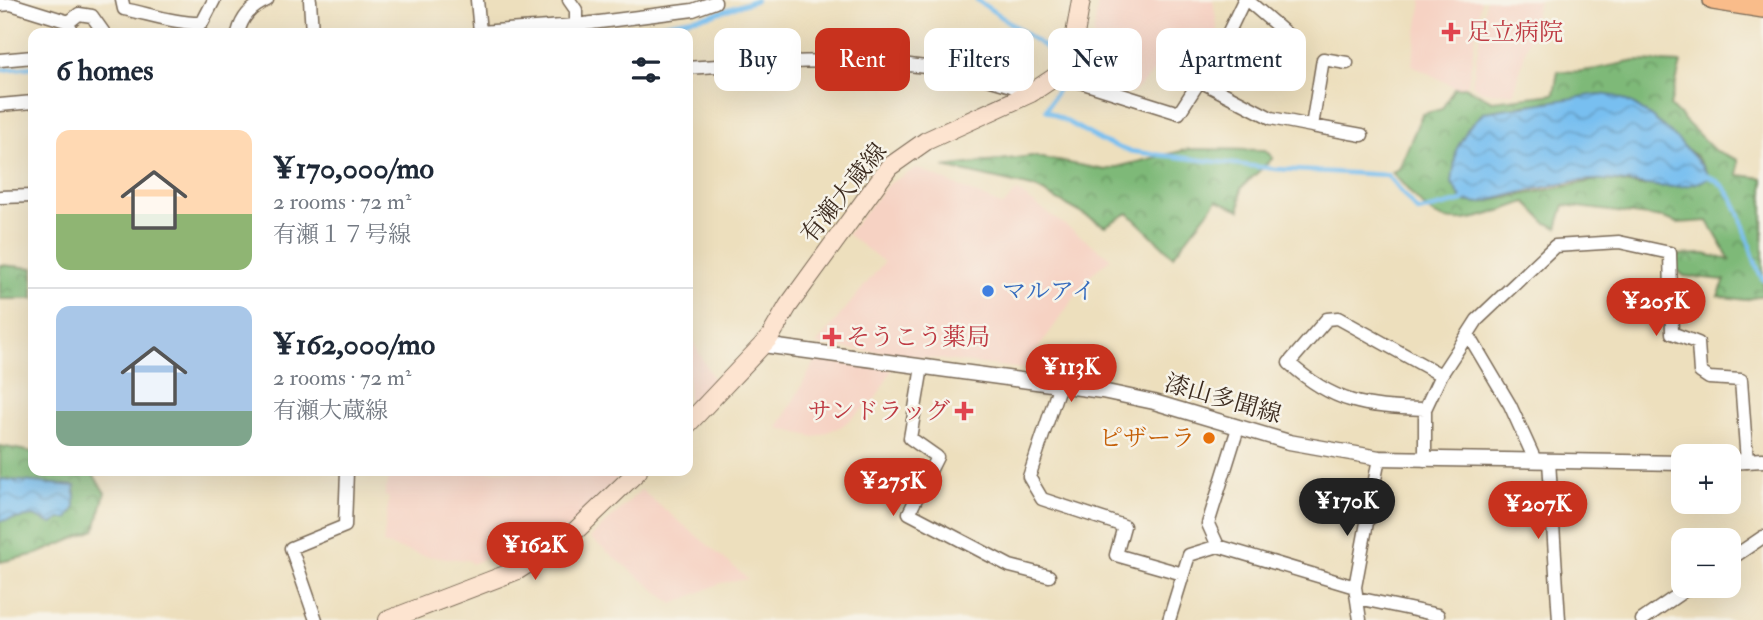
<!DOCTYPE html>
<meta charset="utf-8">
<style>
body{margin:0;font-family:"IM FELL Double Pica","Noto Serif JP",serif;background:#f6f6f7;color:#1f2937;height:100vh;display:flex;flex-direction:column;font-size:26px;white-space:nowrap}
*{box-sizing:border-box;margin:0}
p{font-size:23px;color:#747a83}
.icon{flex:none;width:38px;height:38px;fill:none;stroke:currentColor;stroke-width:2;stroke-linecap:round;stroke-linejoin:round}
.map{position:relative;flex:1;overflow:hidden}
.sheet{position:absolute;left:28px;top:28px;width:665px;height:448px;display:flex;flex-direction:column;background:#fff;border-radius:14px;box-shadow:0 7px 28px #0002}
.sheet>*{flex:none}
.hud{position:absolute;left:714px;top:28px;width:665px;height:63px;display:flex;gap:14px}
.controls{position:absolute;left:1671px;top:444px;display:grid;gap:14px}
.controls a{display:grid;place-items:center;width:70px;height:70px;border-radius:14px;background:#fff;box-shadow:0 7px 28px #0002;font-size:35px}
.price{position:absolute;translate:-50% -60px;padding:0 16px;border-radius:24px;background:#c8321e;color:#fff;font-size:23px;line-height:46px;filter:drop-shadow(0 2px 4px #0008)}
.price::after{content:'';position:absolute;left:50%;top:42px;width:21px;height:16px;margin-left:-10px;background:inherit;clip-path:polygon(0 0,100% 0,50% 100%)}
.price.on{background:#222;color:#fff}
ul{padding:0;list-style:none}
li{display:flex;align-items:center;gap:21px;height:175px;padding:0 28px}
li+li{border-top:2px solid #e0e1e3}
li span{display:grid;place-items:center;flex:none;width:196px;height:140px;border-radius:14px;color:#555}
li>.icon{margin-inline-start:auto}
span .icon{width:84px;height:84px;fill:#fffc;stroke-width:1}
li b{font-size:30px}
h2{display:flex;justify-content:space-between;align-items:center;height:84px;padding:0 28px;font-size:30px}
.pill{padding:0 24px;border-radius:14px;background:#fff;box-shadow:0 7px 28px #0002;font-size:24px;line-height:63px}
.pill.on{background:#c8321e;color:#fff}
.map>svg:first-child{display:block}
</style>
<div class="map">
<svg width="1763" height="620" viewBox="0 0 1763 620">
<defs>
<pattern id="forest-crowns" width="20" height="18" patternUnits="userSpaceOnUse" patternTransform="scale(1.75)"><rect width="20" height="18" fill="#7eb978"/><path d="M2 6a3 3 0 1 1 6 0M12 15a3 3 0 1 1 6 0" fill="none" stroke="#689762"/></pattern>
<pattern id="water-waves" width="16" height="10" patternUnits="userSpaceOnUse" patternTransform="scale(1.75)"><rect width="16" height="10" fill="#78bff0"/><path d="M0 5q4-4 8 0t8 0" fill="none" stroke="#649bc2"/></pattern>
</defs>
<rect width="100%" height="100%" fill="#f7f3e8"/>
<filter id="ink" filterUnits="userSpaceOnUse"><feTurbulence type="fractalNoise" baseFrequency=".0143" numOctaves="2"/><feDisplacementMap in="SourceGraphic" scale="14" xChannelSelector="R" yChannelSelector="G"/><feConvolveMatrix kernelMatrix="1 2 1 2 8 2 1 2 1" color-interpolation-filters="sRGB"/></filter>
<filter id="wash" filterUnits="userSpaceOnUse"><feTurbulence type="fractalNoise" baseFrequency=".00686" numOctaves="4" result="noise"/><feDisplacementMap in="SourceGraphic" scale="28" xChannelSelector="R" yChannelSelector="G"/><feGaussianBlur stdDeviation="1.57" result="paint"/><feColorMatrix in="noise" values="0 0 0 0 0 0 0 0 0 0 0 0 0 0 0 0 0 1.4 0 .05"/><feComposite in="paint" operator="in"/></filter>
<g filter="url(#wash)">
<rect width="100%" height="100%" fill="#eddfbd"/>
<path fill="#f6d2c3" d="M1098 0H1213L1218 32 1198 65 1179 58 1166 59 1133 93 1092 77 1102 59 1091 54Z
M1422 0H1481L1468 85 1455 87 1412 65Z
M1486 0H1539L1514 93 1484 92 1472 85Z
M917 168 1003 206 1017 191 1111 258 1090 275 1024 369 816 345 884 262 847 234 888 184Z
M688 333 714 380 688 407Z
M816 360 892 369 876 398 842 426 815 437 778 428Z
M391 471H625L561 536 527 555 519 542 472 564 468 560 425 556 383 544 389 497 384 496Z
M641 490 697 536 748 579 721 583 673 604 590 538Z"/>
<path fill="url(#forest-crowns)" stroke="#5c724b" stroke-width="2" fill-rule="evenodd" d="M1637 61 1681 63 1670 106 1714 150 1738 160V175L1763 178V295L1745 300 1718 296 1725 280 1684 276 1675 268 1676 255 1705 254 1730 260 1708 221 1678 223 1663 218 1564 205 1557 228 1545 222 1526 202C1500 210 1456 232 1430 212 1416 201 1404 185 1392 172L1399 169 1422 114 1442 109 1454 88 1465 87 1492 101 1554 94 1558 71C1588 74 1607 65 1637 61ZM1620 98 1696 156 1710 177 1640 186 1603 179 1480 203 1463 201 1452 183 1523 105Z
M1189 149 1265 150 1273 158 1241 188 1240 210 1217 200 1173 256 1128 213 1105 226 1036 188 944 167 1032 156 1105 170Z
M0 265 33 268V299H0Z
M0 446 33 452V471H91L105 493 95 530 37 554 0 562Z"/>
<path fill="url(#water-waves)" stroke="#5a7487" stroke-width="2" d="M1599 94C1605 95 1614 95 1620 98 1649 109 1693 152 1710 177 1677 197 1640 181 1604 180 1574 178 1510 195 1480 203L1463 201 1452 183 1456 150 1468 128 1484 112Z
M0 479 75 486V507L68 519H60L52 524 34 516 0 521Z"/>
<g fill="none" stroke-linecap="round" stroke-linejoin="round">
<path stroke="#78bff0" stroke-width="4.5" d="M977 0 1046 48
M610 33 711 15 756 0
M1090 65 1058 89 1046 110 1102 141 1128 151 1276 169 1387 175 1418 212 1463 201 1465 198
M0 70 33 67
M1705 175C1744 187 1745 249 1763 280"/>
</g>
</g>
<g filter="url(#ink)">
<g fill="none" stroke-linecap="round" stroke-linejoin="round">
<defs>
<path id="minor" d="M122 0 124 9C149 14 178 24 202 23L214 0
M310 0 312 33
M477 0 480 32 576 25 693 10 715 2
M569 0 576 10V32
M1247 0 1289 36
M0 5 11 4 69 22 70 33
M69 22 79 14 92 16 104 33
M238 33C242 17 251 7 267 0
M0 60 33 57
M688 68C803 60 920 51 1031 93
M1058 75 1179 113 1222 46 1244 0
M1200 81 1271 118 1312 126 1323 59 1347 63
M0 105 33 102
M1312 126 1362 135
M0 197 33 196
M922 367 910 438 937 457 909 513 1010 566 1049 576
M1060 384 1029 477 1042 499 1124 526 1116 555 1183 574
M1425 409C1367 408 1333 403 1289 363L1327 319 1338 318 1441 375
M1238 428 1208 524 1218 546 1355 587
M1425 460V409L1441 375 1468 334
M1535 460 1510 405 1468 334 1477 320 1555 246 1619 242 1670 253 1672 333 1698 343 1700 372 1709 378 1741 380 1747 462
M1549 461 1559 620
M1729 560 1763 537
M1357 598 1438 615 1437 620
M316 620 291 548 345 526 347 471
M1169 620 1189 555 1218 546
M1360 620 1355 587 1379 458
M1642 620 1691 586"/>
<path id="tertiary" d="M763 345 1102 391 1154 402 1289 442 1379 458 1684 463
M1729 462 1763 460"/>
<path id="secondary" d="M688 424 770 337 788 306 889 167 926 141 1031 93 1058 75 1072 52 1081 0
M388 620 518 570 567 539 638 471"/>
<path id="primary" d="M1713 0 1763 8"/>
</defs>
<use href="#minor" stroke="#796956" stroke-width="15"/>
<use href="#tertiary" stroke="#796956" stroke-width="17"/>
<use href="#secondary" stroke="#796956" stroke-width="20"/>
<use href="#primary" stroke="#796956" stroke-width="22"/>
<use href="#minor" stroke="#fff" stroke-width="12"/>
<use href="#tertiary" stroke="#fff" stroke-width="14"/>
<use href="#secondary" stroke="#fde4d0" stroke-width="18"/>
<use href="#primary" stroke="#f9bc8a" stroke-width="19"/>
</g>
</g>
<g fill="#e0444e" stroke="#f7f3e8" stroke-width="2.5">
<path d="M1447.5 21.5h7v7h7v7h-7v7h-7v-7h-7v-7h7z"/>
<path d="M828.5 326.5h7v7h7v7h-7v7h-7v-7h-7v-7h7z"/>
<path d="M960.5 400.5h7v7h7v7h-7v7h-7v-7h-7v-7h7z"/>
</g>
<circle fill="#3f7fe0" stroke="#f7f3e8" stroke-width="2.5" cx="988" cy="291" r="7"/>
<circle fill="#e8710a" stroke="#f7f3e8" stroke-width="2.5" cx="1209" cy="438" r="7"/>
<g text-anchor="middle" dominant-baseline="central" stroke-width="5" stroke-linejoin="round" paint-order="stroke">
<g font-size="24" fill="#be3a42" stroke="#f7f3e8" text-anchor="start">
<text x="1467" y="32">足立病院</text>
<text x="846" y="337">そうこう薬局</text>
<text x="950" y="411" text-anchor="end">サンドラッグ</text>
</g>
<g font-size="24" fill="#3b2a1e" stroke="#f7f3e8">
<text transform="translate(844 193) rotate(-51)">有瀬大蔵線</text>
<text transform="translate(1223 399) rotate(16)">漆山多聞線</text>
</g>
<g font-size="24" fill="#366cbe" stroke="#f7f3e8" text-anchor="start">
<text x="1002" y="291">マルアイ</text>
</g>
<g font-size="24" fill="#c56008" stroke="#f7f3e8" text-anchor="end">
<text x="1195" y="438">ピザーラ</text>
</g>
</g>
</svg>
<div class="controls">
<a>+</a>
<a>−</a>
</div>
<b class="price" style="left:1656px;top:338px">¥205K</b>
<b class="price" style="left:1071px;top:404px">¥113K</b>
<b class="price" style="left:893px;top:518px">¥275K</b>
<b class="price on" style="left:1347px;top:538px">¥170K</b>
<b class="price" style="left:1538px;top:541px">¥207K</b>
<b class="price" style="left:535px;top:582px">¥162K</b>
<div class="hud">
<a class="pill">Buy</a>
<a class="pill on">Rent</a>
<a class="pill">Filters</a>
<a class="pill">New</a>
<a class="pill">Apartment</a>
</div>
<section class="sheet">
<h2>6 homes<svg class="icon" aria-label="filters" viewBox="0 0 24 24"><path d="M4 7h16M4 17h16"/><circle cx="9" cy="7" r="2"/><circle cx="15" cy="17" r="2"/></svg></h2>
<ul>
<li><span style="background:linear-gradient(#ffd9b3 60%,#8fb573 0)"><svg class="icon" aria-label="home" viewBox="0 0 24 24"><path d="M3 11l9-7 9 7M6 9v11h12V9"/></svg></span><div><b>¥170,000/mo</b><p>2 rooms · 72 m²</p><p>有瀬１７号線</p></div></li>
<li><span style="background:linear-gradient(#a9c7e8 75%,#7fa58c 0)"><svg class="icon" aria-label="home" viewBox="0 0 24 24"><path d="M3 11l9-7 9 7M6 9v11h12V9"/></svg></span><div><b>¥162,000/mo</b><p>2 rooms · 72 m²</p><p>有瀬大蔵線</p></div></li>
</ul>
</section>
</div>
